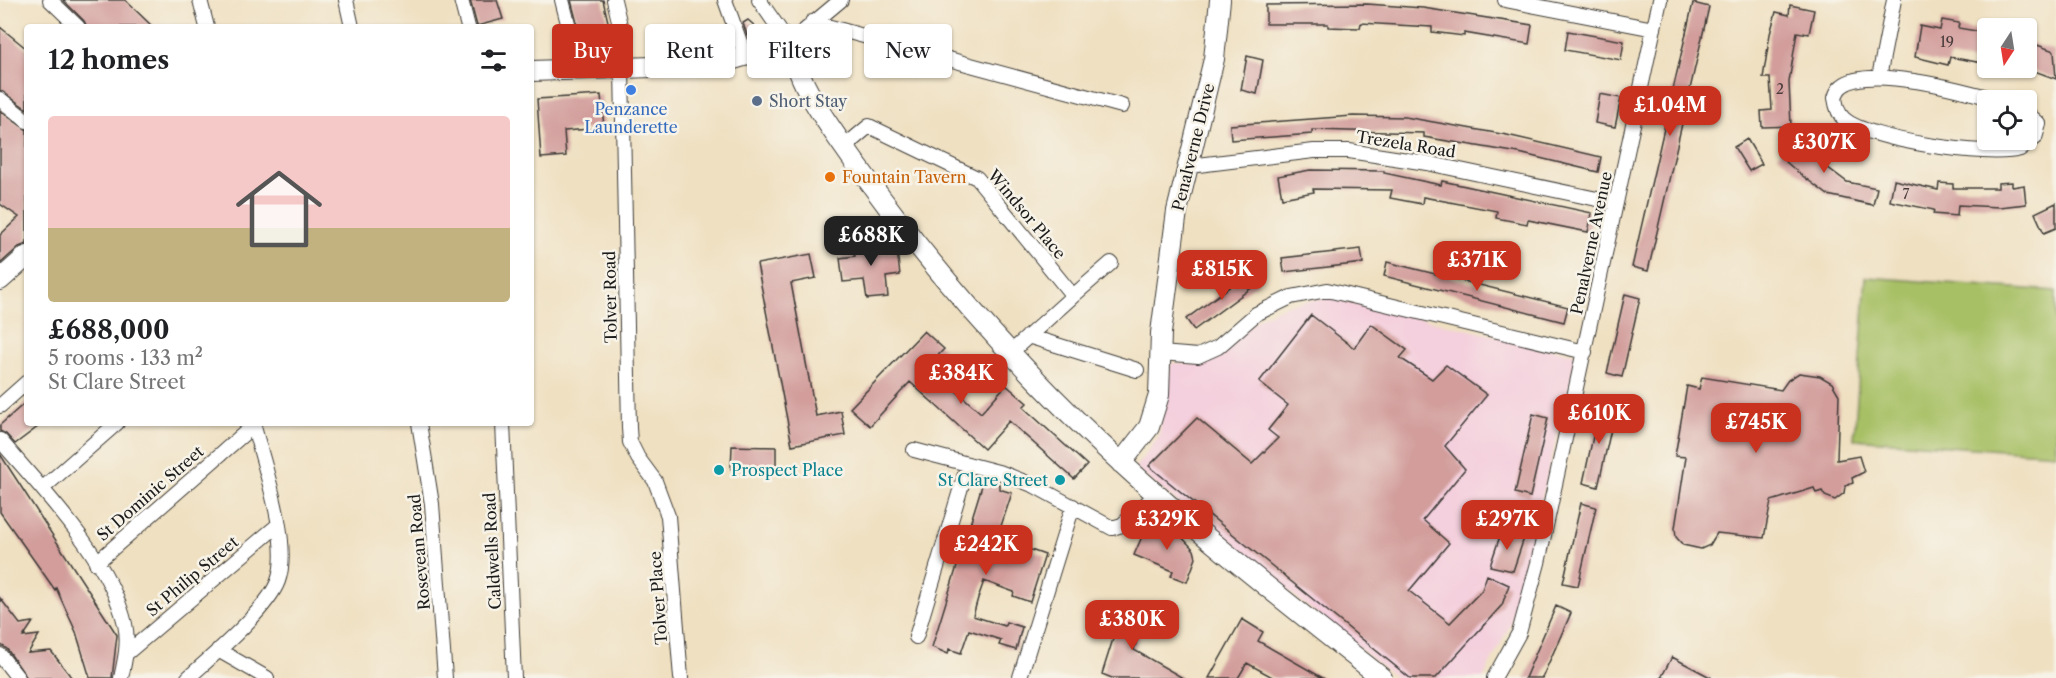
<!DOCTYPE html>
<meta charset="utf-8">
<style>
body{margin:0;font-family:"Libre Caslon Text",serif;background:#f6f6f6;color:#202124;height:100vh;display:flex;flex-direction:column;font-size:22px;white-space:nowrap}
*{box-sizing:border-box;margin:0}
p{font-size:20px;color:#757577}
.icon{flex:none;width:33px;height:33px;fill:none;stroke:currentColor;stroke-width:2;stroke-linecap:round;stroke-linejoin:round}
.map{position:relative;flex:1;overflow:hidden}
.panel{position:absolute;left:24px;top:24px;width:510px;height:402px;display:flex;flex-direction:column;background:#fff;border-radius:6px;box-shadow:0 2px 4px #0004}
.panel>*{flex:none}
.guide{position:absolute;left:552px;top:24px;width:570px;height:54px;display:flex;gap:12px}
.needle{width:39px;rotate:192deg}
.fabs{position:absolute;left:1977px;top:18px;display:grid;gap:12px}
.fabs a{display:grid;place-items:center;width:60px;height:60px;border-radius:6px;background:#fff;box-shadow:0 2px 4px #0004;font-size:30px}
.price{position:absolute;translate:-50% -51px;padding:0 14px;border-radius:12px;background:#c8321e;color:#fff;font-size:20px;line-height:39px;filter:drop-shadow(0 2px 3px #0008)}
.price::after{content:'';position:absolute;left:50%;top:36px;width:18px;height:14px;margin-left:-9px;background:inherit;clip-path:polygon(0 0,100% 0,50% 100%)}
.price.selected{background:#222;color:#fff}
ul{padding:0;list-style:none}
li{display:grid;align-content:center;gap:12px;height:318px;padding:0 24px}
li span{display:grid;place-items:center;height:186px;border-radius:6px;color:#555}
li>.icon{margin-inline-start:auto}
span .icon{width:108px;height:108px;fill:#fffc;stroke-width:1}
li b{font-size:26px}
h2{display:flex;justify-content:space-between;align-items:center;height:72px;padding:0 24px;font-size:26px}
.pill{padding:0 21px;border-radius:6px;background:#fff;box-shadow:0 2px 4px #0004;font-size:21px;line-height:54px}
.pill.selected{background:#c8321e;color:#fff}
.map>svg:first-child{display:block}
</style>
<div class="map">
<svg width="2056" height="678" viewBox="0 0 2056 678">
<rect width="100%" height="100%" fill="#f7f3e8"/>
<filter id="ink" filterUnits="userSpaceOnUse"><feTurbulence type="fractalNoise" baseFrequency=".0167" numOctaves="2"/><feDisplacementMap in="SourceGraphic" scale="12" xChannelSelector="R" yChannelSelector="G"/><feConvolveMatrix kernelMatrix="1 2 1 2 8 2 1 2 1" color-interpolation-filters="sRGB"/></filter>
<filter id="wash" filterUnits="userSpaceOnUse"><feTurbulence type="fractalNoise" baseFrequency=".008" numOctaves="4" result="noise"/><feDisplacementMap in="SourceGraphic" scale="24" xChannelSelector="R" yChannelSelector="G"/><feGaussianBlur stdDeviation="1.35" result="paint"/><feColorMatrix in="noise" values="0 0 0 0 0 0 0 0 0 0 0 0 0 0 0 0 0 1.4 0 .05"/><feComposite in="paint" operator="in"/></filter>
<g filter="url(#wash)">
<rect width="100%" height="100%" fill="#efe0c1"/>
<path fill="#f4cfdd" d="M1328 297 1577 355 1511 623 1483 678H1396L1135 468 1159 436 1171 363 1204 365 1259 318 1286 305Z"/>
<path fill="#a7c065" stroke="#626e40" stroke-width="1.5" d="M1866 277 2056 291V454L1854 439Z"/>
<g id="blocks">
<path fill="#d29d9b" d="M63 0H125L153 27H87L84 21Z
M470 0H497L503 19 477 26Z
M571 0H603L614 48 585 54Z
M1693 3 1709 7 1648 271 1632 267Z
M1367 4 1423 8 1532 25 1529 44 1464 33V36L1432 32V27L1361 23 1360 28 1328 27V24H1266V5Z
M1790 5 1814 10 1809 34 1797 32 1789 82 1791 126 1762 127 1761 111 1772 110 1770 78H1763L1770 34 1776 12 1789 15Z
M748 20 756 27 752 37 747 35 743 23Z
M1942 20 1959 23 1958 28 1988 33V64L1950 57 1948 65 1915 57 1920 26 1940 30Z
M0 27 27 49V109L0 90Z
M1568 31 1624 41 1621 60 1565 50Z
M2026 41 2054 51 2056 79 2029 69 2031 61 2026 60Z
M1247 56 1263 60 1257 94 1241 90Z
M1600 94 1621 98 1615 127 1595 123Z
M601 95 604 128 564 131 566 156 541 158 537 99Z
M0 111 27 130V244L19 247 0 264V235L19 217 0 204Z
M1353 116 1405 117 1507 135 1601 157 1598 172 1519 153 1424 137V133L1312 130V134L1231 140 1230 125Z
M1794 136 1826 160 1823 164 1847 182 1877 188 1873 205 1828 195 1800 174 1778 155Z
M1747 139 1762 164 1749 171 1734 147Z
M1310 170 1384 171V173L1441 185 1442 181 1592 213 1588 232 1528 220 1527 224 1496 218 1497 211 1423 197 1422 204 1390 198 1392 190 1313 189 1314 192 1282 198 1278 176Z
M1894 180 1938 190 1939 183 1953 184V188H1998V183L2012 182V187L2024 185 2026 204 1999 207 1958 205 1957 216 1933 214 1934 210 1890 201Z
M2056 203V228L2044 233 2035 213Z
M878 237 881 253 897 251 900 275 886 277 888 297 867 299 864 280 843 282 840 258 855 256 853 240Z
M1361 249 1363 263 1284 272 1282 258Z
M811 254 816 278 791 283 816 416 841 411 845 435 792 445 757 264Z
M1387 262 1568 307 1564 322 1384 276Z
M1250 272 1258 283 1194 330 1186 319Z
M1625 294 1640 298 1622 377 1607 373Z
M1311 315 1354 348 1371 324 1407 350 1400 358 1432 379 1446 365 1487 395 1445 446 1465 469 1423 520 1449 543 1409 591 1450 623 1482 590 1487 575 1509 585 1502 605 1436 678H1410L1149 466 1197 418 1252 464 1278 438 1268 430 1288 405 1259 382Z
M924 331 944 349 928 366 981 413 1006 385 1027 403 1023 407 1087 465 1074 479 1009 421 984 449 910 382 870 426 850 408Z
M1799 373 1820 376 1832 383 1839 395 1837 460 1859 456 1864 472 1852 478 1853 483 1845 486 1844 493 1835 500 1825 496 1822 491 1816 493 1814 488 1771 501 1764 538 1717 533 1710 545 1701 549 1683 545 1676 537 1675 528 1686 457 1675 456 1687 386 1699 389 1702 377 1781 390 1788 380Z
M27 401V423H43L15 444 6 434 0 431V425Z
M1600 404 1616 407 1598 487 1583 483Z
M1533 414 1548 418 1530 497 1515 493Z
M732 446 776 447V470L731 469Z
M0 454 117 635 112 678H90L76 632 56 588 55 590 0 512Z
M984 479 999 484V489L1012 493 995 544 1026 554 1028 549 1045 555 1030 602 1013 596 1014 592 984 581 978 598 973 616 1005 626 1006 622 1022 627 1016 650 999 645 1001 640 969 630 961 653 949 649 948 654 932 647Z
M1581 503 1596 507 1578 586 1563 583Z
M1158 524 1177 532 1194 550 1196 558 1187 582 1171 576 1173 571 1134 555 1144 532Z
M1502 530 1525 535 1513 571 1490 566Z
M0 598 20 624 33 622 23 637 39 635 28 653 51 651 72 678H27L7 649 0 644Z
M1124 604 1146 611 1134 650 1183 678H1112L1102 674Z
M1556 606 1571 613 1542 678H1525Z
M1242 619 1263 632 1258 641 1323 678H1274L1247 663 1238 678H1209Z
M1672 657 1712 678H1661Z"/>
</g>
</g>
<g filter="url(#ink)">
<use href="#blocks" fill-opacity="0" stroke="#3c3935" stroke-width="1.5"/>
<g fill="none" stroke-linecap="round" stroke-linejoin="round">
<defs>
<path id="street" d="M50 0 78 27
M200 0 207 27
M346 0 352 27
M461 0 468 27
M562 0 580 70
M614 0 625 46 622 69 629 428 630 442 638 458 655 481 668 516 681 678
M725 0 745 56
M759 0 794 50
M1505 0 1654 29
M812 22 1122 106
M794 50 798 36 841 0
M1879 77 1894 0
M0 99 27 121
M1998 100C1966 91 1868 64 1842 86 1838 89 1836 94 1835 98 1836 105 1838 114 1844 119 1867 140 1990 158 2020 149 2025 147 2031 141 2035 138L2039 124 2026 112
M844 147 869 126 977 178 1073 296 1011 352
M1188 163 1198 165 1314 151H1349L1427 163 1616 203
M1073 296 1111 263
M1028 336 1137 370
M1161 353 1198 356 1218 347 1256 314 1291 297 1327 290 1585 352
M0 406 27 382
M419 423 432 504 445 678
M503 423 514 678
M0 440C43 491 109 557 125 624 129 642 125 660 121 678
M914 450 1002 473 1035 486 1112 528 1122 525 1157 494
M43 488 117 423
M96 563 254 425
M916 637 968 464
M218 650 267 678
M127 653 278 525
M0 655 18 678
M1020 677 1073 506
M188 678C211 657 268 609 278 581 292 543 263 463 253 423
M1494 678 1519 633 1538 563 1660 0"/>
<path id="secondary" d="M531 71 714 65 764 50 782 48 794 50C795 82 837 137 856 164 928 264 1010 358 1100 443 1189 527 1286 602 1382 678
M0 280 27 256
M1121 463 1149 427 1159 395 1161 333 1177 211 1214 59 1220 0"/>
</defs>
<use href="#street" stroke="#3c3935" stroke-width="16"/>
<use href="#secondary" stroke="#3c3935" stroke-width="22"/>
<use href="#street" stroke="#fff" stroke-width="14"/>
<use href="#secondary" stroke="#fff" stroke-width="20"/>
</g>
</g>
<circle fill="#3f7fe0" stroke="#f7f3e8" stroke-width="2" cx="631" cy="90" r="6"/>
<circle fill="#5c6f8a" stroke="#f7f3e8" stroke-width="2" cx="757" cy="101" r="6"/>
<circle fill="#e8710a" stroke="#f7f3e8" stroke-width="2" cx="830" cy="177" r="6"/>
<g fill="#0f9aa8" stroke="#f7f3e8" stroke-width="2">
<circle cx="719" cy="470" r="6"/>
<circle cx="1060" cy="480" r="6"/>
</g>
<g text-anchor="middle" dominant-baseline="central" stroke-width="5" stroke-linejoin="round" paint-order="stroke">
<g font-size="14" fill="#4a3c3c">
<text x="1947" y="42">19</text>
<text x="1780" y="89">2</text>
<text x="1906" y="194">7</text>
</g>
<g font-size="16" fill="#4e5e75" stroke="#f7f3e8" text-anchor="start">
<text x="769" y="101">Short Stay</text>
</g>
<g font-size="16" fill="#366cbe" stroke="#f7f3e8">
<text x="631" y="109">Penzance<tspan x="631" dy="18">Launderette</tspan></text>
</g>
<g font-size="16" fill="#1c1c1c" stroke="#f7f3e8">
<text transform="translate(1406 144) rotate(9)">Trezela Road</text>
<text transform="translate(1193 147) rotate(-76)">Penalverne Drive</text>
<text transform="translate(1027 214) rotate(50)">Windsor Place</text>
<text transform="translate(1591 243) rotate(-78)">Penalverne Avenue</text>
<text transform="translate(610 297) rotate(-91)">Tolver Road</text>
<text transform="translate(150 493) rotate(-41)">St Dominic Street</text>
<text transform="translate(492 551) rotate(-93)">Caldwells Road</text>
<text transform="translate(419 552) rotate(-95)">Rosevean Road</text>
<text transform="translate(192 576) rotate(-40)">St Philip Street</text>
<text transform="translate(658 598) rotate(-94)">Tolver Place</text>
</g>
<g font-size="16" fill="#c56008" stroke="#f7f3e8" text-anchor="start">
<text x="842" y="177">Fountain Tavern</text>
</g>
<g font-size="16" fill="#0d838f" stroke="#f7f3e8" text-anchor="start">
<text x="731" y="470">Prospect Place</text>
<text x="1048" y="480" text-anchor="end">St Clare Street</text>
</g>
</g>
</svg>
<div class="fabs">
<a><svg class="needle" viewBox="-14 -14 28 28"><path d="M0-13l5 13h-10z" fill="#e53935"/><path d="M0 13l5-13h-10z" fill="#757577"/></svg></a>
<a><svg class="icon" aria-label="locate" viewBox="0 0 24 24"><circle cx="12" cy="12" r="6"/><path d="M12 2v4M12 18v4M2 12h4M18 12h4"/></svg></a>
</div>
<b class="price" style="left:1670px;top:137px">£1.04M</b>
<b class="price" style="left:1824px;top:174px">£307K</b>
<b class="price selected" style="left:871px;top:267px">£688K</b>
<b class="price" style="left:1477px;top:292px">£371K</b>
<b class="price" style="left:1222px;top:301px">£815K</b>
<b class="price" style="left:961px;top:405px">£384K</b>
<b class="price" style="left:1599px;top:445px">£610K</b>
<b class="price" style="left:1756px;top:454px">£745K</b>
<b class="price" style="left:1167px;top:551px">£329K</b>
<b class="price" style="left:1507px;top:551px">£297K</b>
<b class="price" style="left:986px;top:576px">£242K</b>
<b class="price" style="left:1132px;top:651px">£380K</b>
<div class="guide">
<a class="pill selected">Buy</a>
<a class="pill">Rent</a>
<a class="pill">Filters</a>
<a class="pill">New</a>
</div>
<section class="panel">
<h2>12 homes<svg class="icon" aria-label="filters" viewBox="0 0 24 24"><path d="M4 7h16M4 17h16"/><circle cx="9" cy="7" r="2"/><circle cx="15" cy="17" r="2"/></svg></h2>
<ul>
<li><span style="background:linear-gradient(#f6c9c9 60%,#c2b280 0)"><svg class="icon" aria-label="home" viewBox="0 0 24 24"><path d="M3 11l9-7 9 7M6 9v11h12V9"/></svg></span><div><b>£688,000</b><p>5 rooms · 133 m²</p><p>St Clare Street</p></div></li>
</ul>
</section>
</div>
